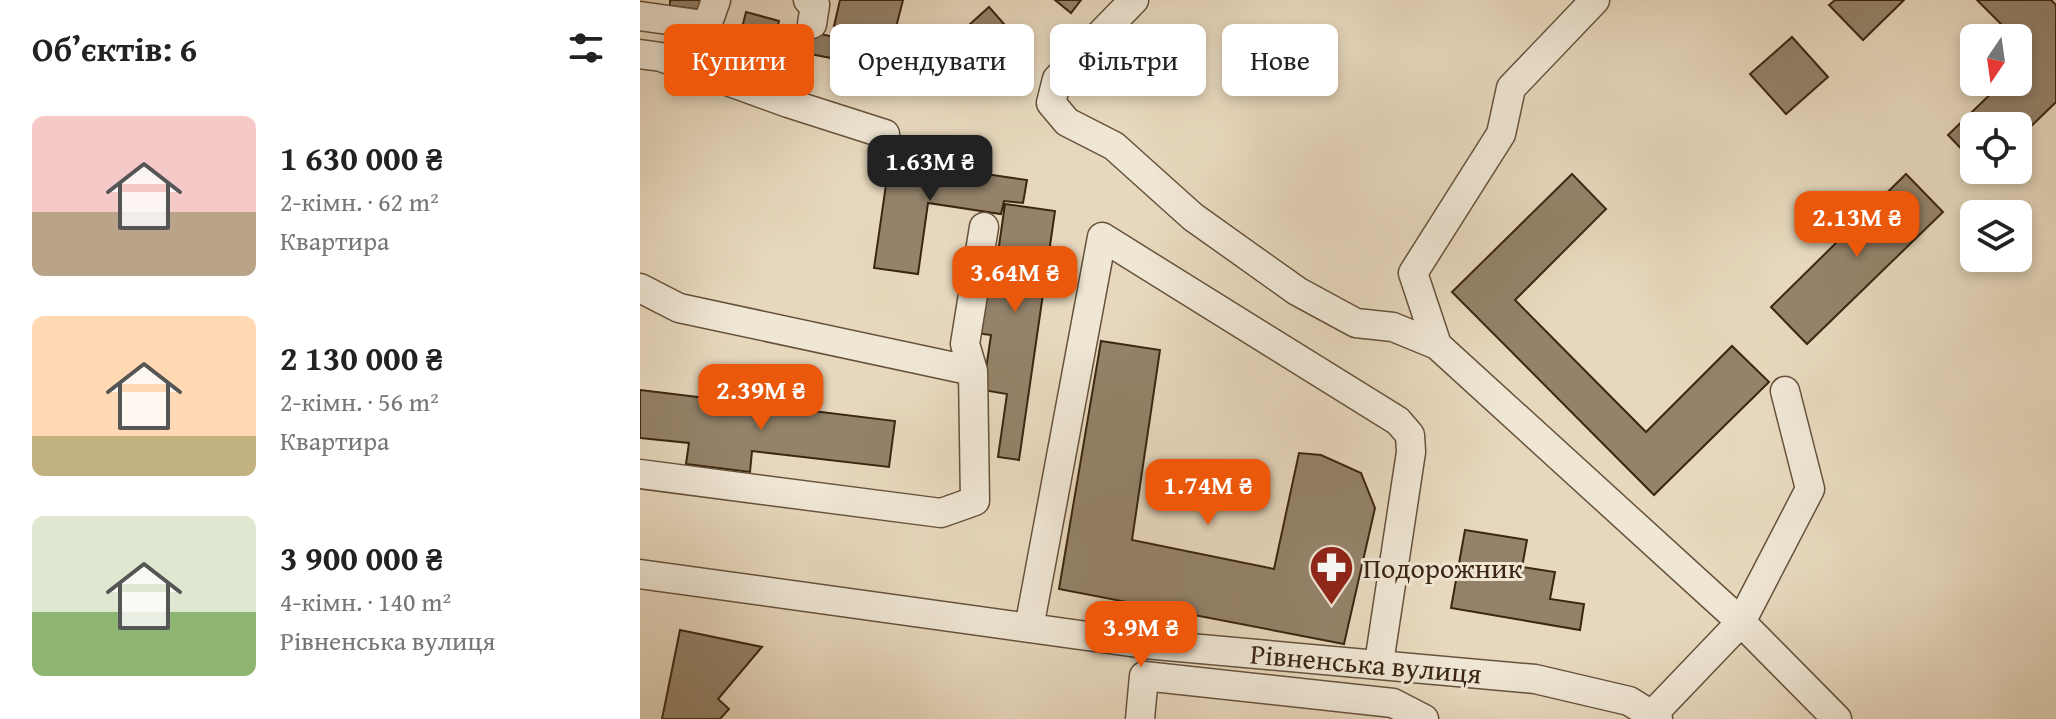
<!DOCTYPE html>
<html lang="uk">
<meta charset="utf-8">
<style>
body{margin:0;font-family:"Gentium Book Plus",serif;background:#f6f6f6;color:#222;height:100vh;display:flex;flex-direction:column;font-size:30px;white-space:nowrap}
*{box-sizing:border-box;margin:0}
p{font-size:26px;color:#767676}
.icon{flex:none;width:44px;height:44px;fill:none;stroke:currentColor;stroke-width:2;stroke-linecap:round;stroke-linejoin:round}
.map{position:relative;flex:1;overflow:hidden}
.side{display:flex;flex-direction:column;background:#fff;width:640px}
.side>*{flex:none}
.banner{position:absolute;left:24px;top:24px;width:760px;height:72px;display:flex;gap:16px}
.needle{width:52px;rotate:193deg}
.buttons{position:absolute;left:1320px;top:24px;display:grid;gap:16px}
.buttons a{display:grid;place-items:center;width:72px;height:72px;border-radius:12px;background:#fff;box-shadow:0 4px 12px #0003;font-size:40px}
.price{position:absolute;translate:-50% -68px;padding:0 18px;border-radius:16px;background:#ea580c;color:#fff;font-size:26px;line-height:52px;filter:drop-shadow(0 2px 4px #0008)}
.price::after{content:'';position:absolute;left:50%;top:48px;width:24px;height:18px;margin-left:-12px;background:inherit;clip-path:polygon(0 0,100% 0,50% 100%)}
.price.active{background:#222;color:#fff}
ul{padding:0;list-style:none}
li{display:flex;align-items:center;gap:24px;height:200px;padding:0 32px}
li span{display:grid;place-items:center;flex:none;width:224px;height:160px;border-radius:12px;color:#555}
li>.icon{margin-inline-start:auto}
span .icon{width:96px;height:96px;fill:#fffc;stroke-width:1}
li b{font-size:34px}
h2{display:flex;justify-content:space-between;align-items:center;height:96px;padding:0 32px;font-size:34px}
.chip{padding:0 28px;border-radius:12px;background:#fff;box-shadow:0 4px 12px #0003;font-size:28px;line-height:72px}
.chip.active{background:#ea580c;color:#fff}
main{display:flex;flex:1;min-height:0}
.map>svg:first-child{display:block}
</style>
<main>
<section class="side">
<h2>Об’єктів: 6<svg class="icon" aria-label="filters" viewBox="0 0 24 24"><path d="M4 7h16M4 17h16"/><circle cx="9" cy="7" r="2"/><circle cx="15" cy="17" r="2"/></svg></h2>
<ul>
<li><span style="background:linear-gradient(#f6c9c9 60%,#b9a48a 0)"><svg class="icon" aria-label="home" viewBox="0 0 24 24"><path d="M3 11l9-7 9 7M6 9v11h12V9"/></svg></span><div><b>1 630 000 ₴</b><p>2-кімн. · 62 m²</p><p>Квартира</p></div></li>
<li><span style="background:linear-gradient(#ffd9b3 75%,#c2b280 0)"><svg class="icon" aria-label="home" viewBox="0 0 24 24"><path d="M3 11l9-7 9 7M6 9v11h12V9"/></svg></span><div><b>2 130 000 ₴</b><p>2-кімн. · 56 m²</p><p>Квартира</p></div></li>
<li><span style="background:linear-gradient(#dfe7d0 60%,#8fb573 0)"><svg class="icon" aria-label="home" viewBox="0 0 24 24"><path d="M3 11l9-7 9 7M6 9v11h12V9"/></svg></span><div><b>3 900 000 ₴</b><p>4-кімн. · 140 m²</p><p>Рівненська вулиця</p></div></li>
</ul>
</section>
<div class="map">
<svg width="1416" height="719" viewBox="0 0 1416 719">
<rect width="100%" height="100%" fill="#e7d8bd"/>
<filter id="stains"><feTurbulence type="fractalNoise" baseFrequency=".0025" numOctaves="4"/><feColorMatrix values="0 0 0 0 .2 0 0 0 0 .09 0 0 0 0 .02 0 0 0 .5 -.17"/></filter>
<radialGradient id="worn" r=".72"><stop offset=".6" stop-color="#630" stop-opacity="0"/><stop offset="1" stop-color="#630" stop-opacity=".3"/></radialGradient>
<path fill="#94836a" stroke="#3b2611" stroke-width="2" d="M30 0H64L63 10 30 6Z
M200 0H263L253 39 194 26Z
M415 0H441L431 13Z
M1195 0H1264L1223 40 1189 5Z
M1337 0H1411L1416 5V102L1378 139V126H1334V162L1308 135 1363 82H1378V67L1391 55 1378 41V38H1375Z
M349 7 371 32 331 67 309 43Z
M106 12 139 21 135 37 102 28Z
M165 31 200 38 196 59 160 52Z
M1152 37 1188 77 1146 114 1110 74Z
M253 136H275L271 163 387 180 383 203 364 201 361 214 288 203 278 274 234 268Z
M932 174 966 209 875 300 1006 432 1092 346 1129 382 1014 495 812 292Z
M1266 174 1303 212 1167 344 1131 307Z
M365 204 415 211 379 460 358 457 367 394 343 390 351 335 335 333 344 272 355 274Z
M461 341 520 350 492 540 634 569 659 453 681 455 721 473 735 508 704 644 419 589Z
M0 390 255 421 249 467 112 451 110 472 46 464 49 443 0 438Z
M825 530 887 540 882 567 915 572 910 599 944 604 940 630 811 608Z
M40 630 122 647 78 699 89 709 80 719H22Z"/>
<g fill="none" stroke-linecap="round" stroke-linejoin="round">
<defs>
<path id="minor" d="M168 0 175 5 172 24
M494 0 417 79 411 103 427 122 474 146 553 217 657 291 716 323 753 327 797 345
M955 0 871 88 861 134 773 273 797 345 1101 622 1197 719
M0 16 64 25 70 17 76 0
M0 54 21 57 148 103 245 134
M0 288 39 308 333 371
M0 474 301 513 335 501 333 371 325 344 344 227
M0 574 505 644 895 679 989 701 1018 719
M389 628 462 237 758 421 770 435 771 452 739 663
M1012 715 1101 622 1170 489 1145 391
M500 719 504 676 753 703 784 719"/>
</defs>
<use href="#minor" stroke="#66523c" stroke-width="31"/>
<use href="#minor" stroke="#efe6d4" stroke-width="28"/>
</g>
<defs>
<symbol id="pharmacy-pin" viewBox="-11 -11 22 30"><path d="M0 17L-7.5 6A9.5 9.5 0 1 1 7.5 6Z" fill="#8f2418" stroke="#efe6d4"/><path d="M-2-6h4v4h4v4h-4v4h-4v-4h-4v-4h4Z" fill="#fff"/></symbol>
</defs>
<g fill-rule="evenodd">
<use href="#pharmacy-pin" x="666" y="542" width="51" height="69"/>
</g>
<g text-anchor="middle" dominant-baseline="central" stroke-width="6" stroke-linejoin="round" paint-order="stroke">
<g font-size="28" fill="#3b2611" stroke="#efe6d4" text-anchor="start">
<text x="723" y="567">Подорожник</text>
</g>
<g font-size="28" fill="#3b2611" stroke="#efe6d4">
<text transform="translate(726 663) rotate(5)">Рівненська вулиця</text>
</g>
</g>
<rect width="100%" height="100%" filter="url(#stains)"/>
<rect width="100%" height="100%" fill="url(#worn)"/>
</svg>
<div class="buttons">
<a><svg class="needle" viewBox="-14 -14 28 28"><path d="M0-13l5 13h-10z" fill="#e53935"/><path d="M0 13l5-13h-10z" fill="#767676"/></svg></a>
<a><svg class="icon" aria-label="locate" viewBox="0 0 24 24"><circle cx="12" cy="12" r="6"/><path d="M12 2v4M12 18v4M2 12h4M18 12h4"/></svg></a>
<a><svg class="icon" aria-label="layers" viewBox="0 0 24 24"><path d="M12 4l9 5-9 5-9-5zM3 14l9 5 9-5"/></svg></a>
</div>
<b class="price active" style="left:290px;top:203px">1.63M ₴</b>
<b class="price" style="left:1217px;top:259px">2.13M ₴</b>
<b class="price" style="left:375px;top:314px">3.64M ₴</b>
<b class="price" style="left:121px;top:432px">2.39M ₴</b>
<b class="price" style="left:568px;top:527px">1.74M ₴</b>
<b class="price" style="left:501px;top:669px">3.9M ₴</b>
<div class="banner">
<a class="chip active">Купити</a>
<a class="chip">Орендувати</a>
<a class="chip">Фільтри</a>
<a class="chip">Нове</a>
</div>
</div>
</main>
